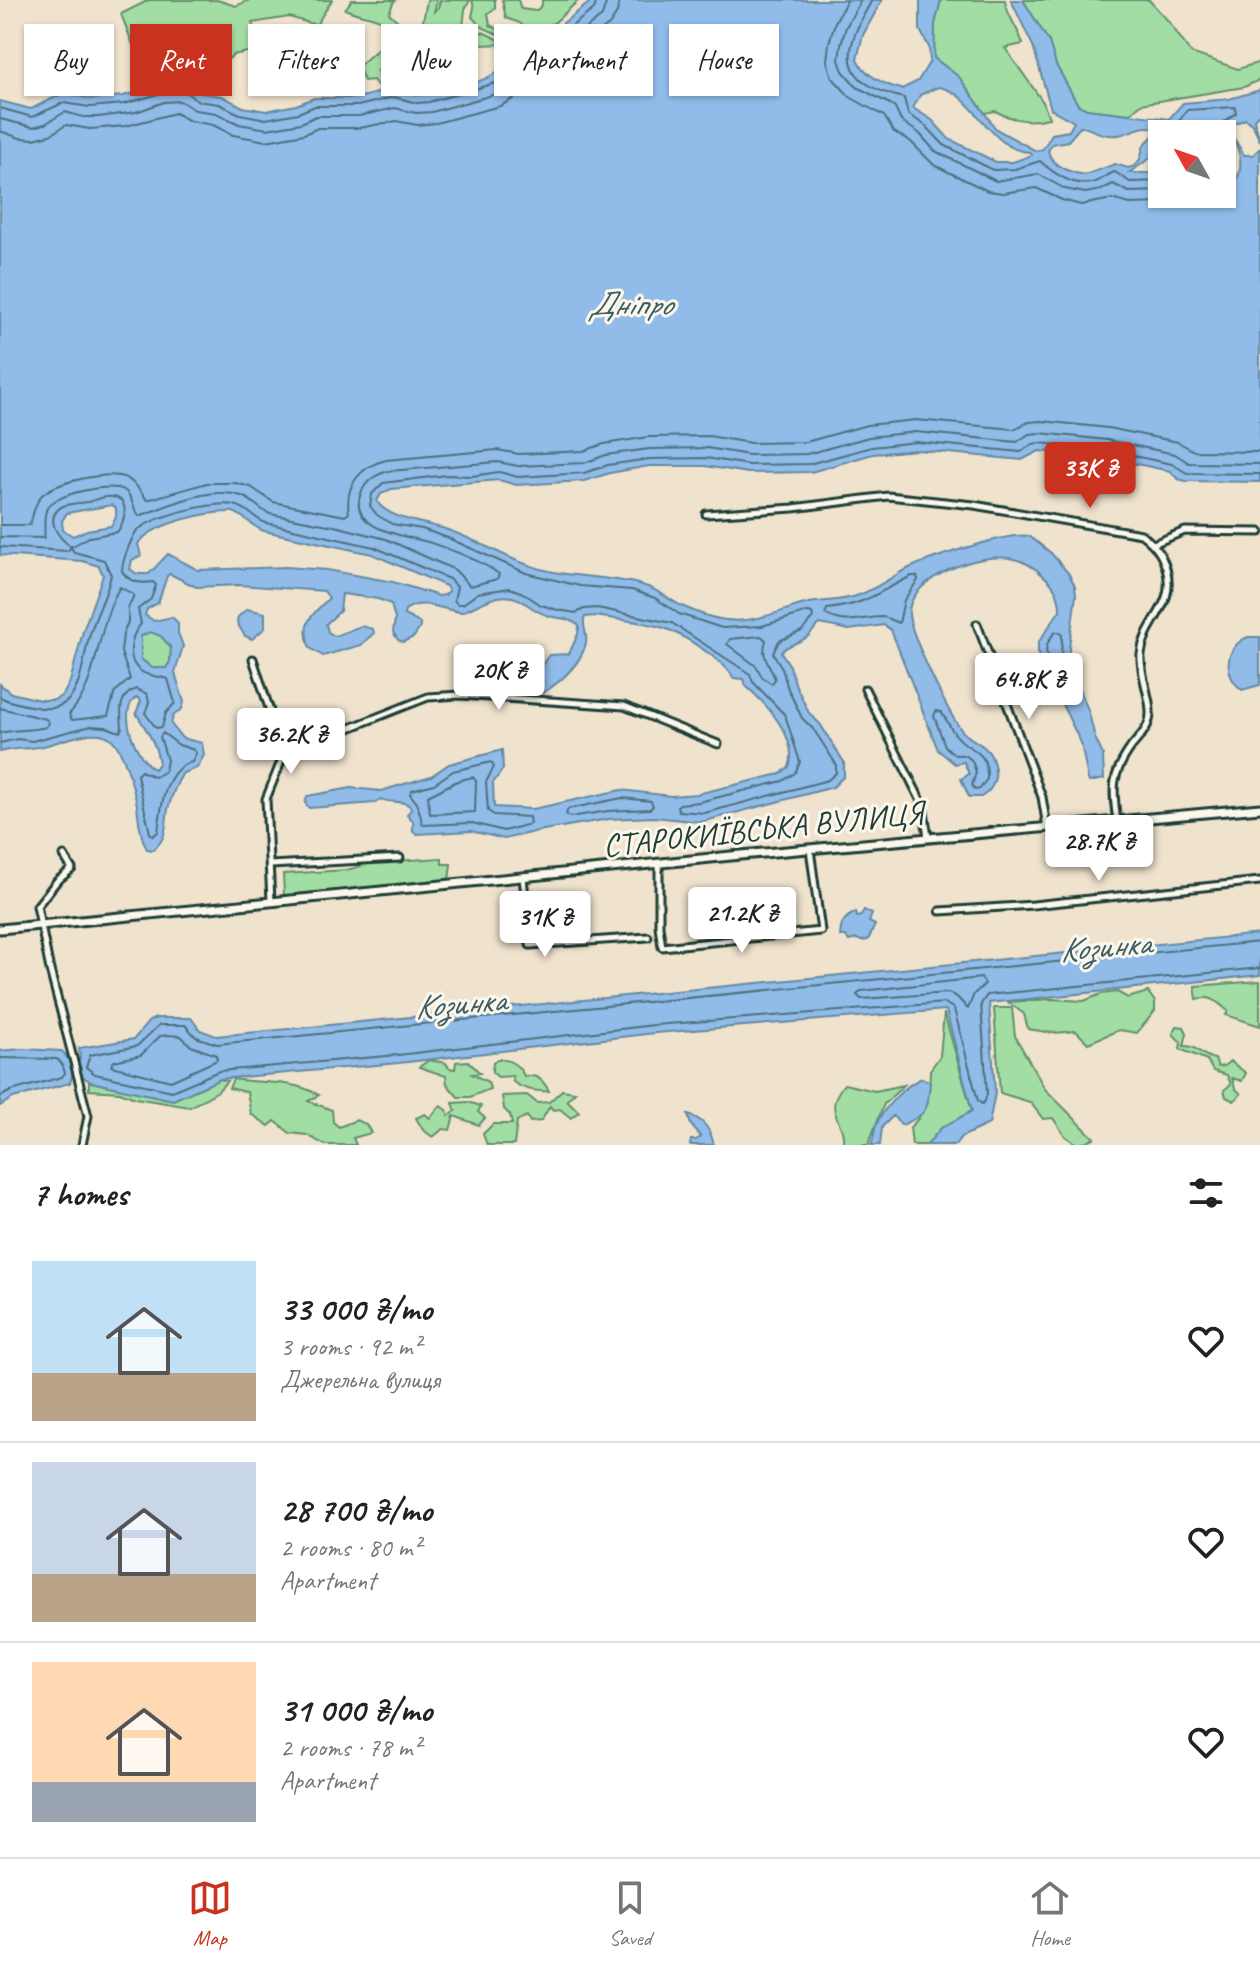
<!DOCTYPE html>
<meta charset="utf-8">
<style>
body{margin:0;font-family:Caveat,sans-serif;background:#f6f6f6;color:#222;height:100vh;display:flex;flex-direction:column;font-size:30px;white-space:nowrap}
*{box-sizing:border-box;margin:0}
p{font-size:26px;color:#767676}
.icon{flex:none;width:44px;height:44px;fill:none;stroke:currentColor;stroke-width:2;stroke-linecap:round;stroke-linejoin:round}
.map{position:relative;height:1145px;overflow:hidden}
.details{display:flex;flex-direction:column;background:#fff;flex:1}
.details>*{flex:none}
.guide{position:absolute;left:24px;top:24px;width:800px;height:72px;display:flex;gap:16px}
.needle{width:52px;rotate:310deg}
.controls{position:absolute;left:1148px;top:120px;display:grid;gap:16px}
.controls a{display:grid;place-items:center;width:88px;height:88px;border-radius:0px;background:#fff;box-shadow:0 2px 6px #0004;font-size:40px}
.price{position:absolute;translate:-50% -68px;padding:0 18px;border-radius:8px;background:#fff;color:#222;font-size:26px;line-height:52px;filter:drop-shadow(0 2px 4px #0008)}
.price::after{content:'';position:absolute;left:50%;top:48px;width:24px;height:18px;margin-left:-12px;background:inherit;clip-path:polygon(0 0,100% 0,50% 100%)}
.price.active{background:#c8321e;color:#fff}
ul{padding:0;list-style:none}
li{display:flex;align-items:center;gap:24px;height:200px;padding:0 32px}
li+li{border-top:2px solid #e0e0e0}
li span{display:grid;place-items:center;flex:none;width:224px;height:160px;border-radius:0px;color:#555}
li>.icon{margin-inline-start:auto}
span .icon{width:96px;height:96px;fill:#fffc;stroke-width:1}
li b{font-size:34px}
h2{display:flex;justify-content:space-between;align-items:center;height:96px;padding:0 32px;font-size:34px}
.chip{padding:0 28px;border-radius:0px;background:#fff;box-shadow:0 2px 6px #0004;font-size:28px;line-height:72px}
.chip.active{background:#c8321e;color:#fff}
.tabs{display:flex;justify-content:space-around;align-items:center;height:112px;border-top:2px solid #e0e0e0;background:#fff;font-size:22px;color:#767676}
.tabs a{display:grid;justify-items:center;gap:4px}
.tabs .active{color:#c8321e}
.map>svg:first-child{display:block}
</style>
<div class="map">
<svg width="1260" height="1145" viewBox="0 0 1260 1145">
<rect width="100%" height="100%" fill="#f0e3ce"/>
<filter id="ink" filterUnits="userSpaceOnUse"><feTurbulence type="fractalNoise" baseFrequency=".0125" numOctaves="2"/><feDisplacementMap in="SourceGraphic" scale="16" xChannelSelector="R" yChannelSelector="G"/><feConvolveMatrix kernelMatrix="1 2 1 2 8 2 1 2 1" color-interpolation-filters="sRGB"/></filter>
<g filter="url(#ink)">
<path fill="#a2dea4" stroke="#608e6c" stroke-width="2" d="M149 0H217L236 6 249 0H332L316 25 289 17 252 23 254 28 282 32 285 46H301L303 35 312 32 318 40 315 51 304 56 306 66 302 75C283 84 268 86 250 74L267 70H285L292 63 283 55 247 52 233 55 209 77 152 74 140 63 121 14Z
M352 0H397L394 1 389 13 401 24 395 29C376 14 365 18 345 9Z
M427 0H437L434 12 438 8 440 0H470L465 9 463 28 485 33 507 44 479 45 461 57 442 59 424 73 421 59 392 77 389 70 399 61 393 59 377 71 385 81 377 86 373 80 364 81 358 67C374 52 401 23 422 46L431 43 428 34 412 32 423 21Z
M472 0H495V9L488 13 490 25 503 32 501 36 480 26 472 17 474 7Z
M502 0H518L521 9 536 11 542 5V0H579L554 23 528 32 520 23 506 18Z
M941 0H1005C1007 17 1018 27 1023 44L1005 48 1043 102 1049 118C1030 123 1012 120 995 111L985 113 959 77 934 58 935 24Z
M1023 0H1149L1169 22 1191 53 1238 69 1260 62V80L1244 87 1141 104 1130 114 1086 109 1078 105 1056 65 1049 42Z
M150 631 161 636 171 648 170 662 166 668H152L141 659V636Z
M442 858V864H451L449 881 284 895 283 874 347 870 361 866 362 863Z
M1260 981V1026L1226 1015 1228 1011C1217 1002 1212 995 1197 999L1195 986Z
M1117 992 1128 998 1148 992 1155 1002V1011L1137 1033 1119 1030 1088 1043 1076 1031 1054 1033 1028 1029 1024 1014 1008 1002 1051 999 1084 1001 1101 994Z
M994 1008H1012L1015 1036 1045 1089 1094 1138 1078 1145 1065 1136 1053 1118 1043 1119 1030 1102 1000 1093Z
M944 1013 972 1111 941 1128 927 1145H912L910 1127 918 1119 929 1094 930 1070 940 1056Z
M1177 1026 1184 1027 1187 1033 1184 1046C1197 1045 1202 1057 1215 1059L1218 1067 1224 1066 1230 1061 1246 1073 1242 1081 1232 1078 1235 1088 1241 1094 1234 1101 1226 1097 1224 1090 1231 1084 1227 1075 1213 1071 1207 1060 1180 1049 1181 1042 1173 1034Z
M497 1059C509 1059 519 1065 524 1076 537 1074 543 1080 549 1091 536 1092 524 1090 513 1082V1076L498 1077 492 1072 493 1063Z
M429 1060 446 1063 449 1068 455 1069 456 1062 468 1061 480 1073 472 1074 488 1082 490 1089 470 1097H458L447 1084 446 1076 419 1067Z
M89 1077 92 1082 173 1100 220 1079 227 1081 218 1091 190 1107 135 1098 120 1092 89 1090Z
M233 1079C263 1084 291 1079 319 1095L308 1101 332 1110 333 1122 339 1127 356 1120 366 1124 371 1133 353 1138 356 1145H325L307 1135 290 1133 275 1121 269 1126 251 1114 247 1092 229 1088Z
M844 1084 875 1091 904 1085 884 1104 868 1145H843C846 1119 821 1113 844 1084Z
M562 1090 575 1092 567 1100 579 1112 571 1118 560 1109 553 1110 550 1106 541 1121 530 1122 527 1116 517 1121 514 1145H487L483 1134 493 1124H512L510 1115 504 1109 502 1096 527 1095 537 1103 549 1102Z
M468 1102 481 1106 478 1112 485 1118 479 1125 454 1116 450 1130 443 1129 433 1137 423 1130 416 1118 425 1114 430 1118 440 1106 447 1110 449 1116 456 1111 453 1103Z"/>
<path fill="#91bcea" stroke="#6389a1" stroke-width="2" fill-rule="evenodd" d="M593 0H882L863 35 857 59C864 75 886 86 902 89L918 81 930 61 929 47 920 30V0H941L935 24 934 58 959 77 996 129 1036 151 1043 149 1052 134 1069 131 1074 122 1051 109 1033 46 1011 0H1023L1049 42 1056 65 1078 105 1087 109 1169 119 1183 103 1229 99 1260 90V113L1254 119 1260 141 1253 125 1245 119 1232 125 1231 133 1244 155H1253L1260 148V482L1186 481 1178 479 1170 471 1103 457 1039 451 1022 460 917 450 873 454 811 472 748 473 705 466H649L610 473 584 481 516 485 499 480 391 489 381 494 377 501C386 519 428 523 448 530 482 542 513 563 549 571 580 578 615 576 645 586 659 590 669 600 682 606 701 615 725 623 746 620 767 618 785 609 805 604 823 600 841 602 859 595 874 590 887 580 901 572 922 561 1008 531 1029 536L1051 553 1069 574 1075 586 1076 595 1069 647V660L1089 713 1095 738 1103 755 1104 779 1089 782 1088 779 1081 743 1038 655V643L1060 610C1060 597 1056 587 1046 578 1035 567 1024 560 1009 558 980 553 912 576 909 611 907 629 950 717 963 732 974 743 988 744 993 761 998 775 995 789 981 797H969L961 779 969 774 964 762 955 764 938 750 891 630 884 625 849 630 820 624C813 628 813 634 806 638 797 644 788 644 781 652L790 666 796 686 809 713 820 724 844 762V776L833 787 701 822 654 817 609 819 538 831 504 839 471 831 417 834 413 831V821L407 814 411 810 410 806C403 799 390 804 381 799L375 803 309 808 305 803 307 796 351 788 381 791 431 776 449 764 502 750 503 769 493 783 494 807 533 809 621 790 671 796 697 794 780 774 789 767C800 739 765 703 746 686L744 679 733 678C728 663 682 634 664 628 643 621 618 620 596 616L585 617C581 626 588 632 586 643 581 664 560 682 543 693L536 688 538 670 549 655 569 654 578 634 579 626C572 618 560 619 549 616 538 613 531 607 522 601 500 588 481 605 462 612 443 611 423 597 405 610L404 615 420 623V627L414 637 403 642 398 640 393 632 395 619 391 604 378 599 342 594 340 611 326 624 328 632 335 636 361 626 373 629 374 633 361 645 323 656 310 648C300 622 312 615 329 598L324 591 239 585 196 587 170 574 167 576 158 603 147 609 145 615 154 621 172 617 178 623V633L183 646 175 673 184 702 182 709 173 716 171 724 182 738 202 743 204 755 197 768 183 773C177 782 171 798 168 809 165 825 168 838 153 850L147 849C139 835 139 816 136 800 132 784 122 739 104 735 87 730 60 742 43 746 28 750 16 747 0 752V684L11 693 40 700H54L63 695 70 682 83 631 103 575 99 566 82 561 0 555V101L31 109 60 95 69 94 91 99 123 96 169 83 187 84 201 93 222 96 243 107 266 111 296 105 314 98H357L393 89 418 95 428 94C454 87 500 84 509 55L533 52 545 37ZM938 87C974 91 990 152 1030 152L1032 155 1013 162H996L949 139 932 120 913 108 920 95ZM1081 126C1094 130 1103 137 1118 135 1133 133 1139 124 1155 128L1157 132 1144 145 1140 159 1135 166 1128 168 1115 164 1085 175C1069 172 1053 168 1048 151L1052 144 1068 141ZM1225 132C1239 142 1245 165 1236 180L1222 184V194H1162V173H1129L1162 150V134ZM112 505 116 508V517L111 526 87 530 73 536 63 530 62 521 67 513ZM233 512C245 516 252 527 264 531L372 554 446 586 449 591 445 595 439 596 393 582 327 570 286 567 198 570 168 554 149 574H137L130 569 132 560 141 556 138 544C152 523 209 511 233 512ZM150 632 161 636 171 648 170 662 166 668H152L141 659V636ZM137 697 141 701 136 713C146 729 157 744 159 764L154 769C136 759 116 710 137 697Z
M247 609 265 613V628L252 639 245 636 237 623 238 617Z
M1248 637H1260V685L1242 690C1222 675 1225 646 1248 637Z
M864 910 872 914 869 922 875 925 868 940 861 941 857 939 849 941 846 936H840C841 922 844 918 856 912L857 917 861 916Z
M1260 934V975L989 1003 995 1093 989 1124 961 1137 955 1145H927L941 1128 972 1111 946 1010 655 1033 399 1063 220 1079 173 1100 91 1082 81 1075 77 1063 80 1059 79 1048 134 1039 149 1021 156 1018H191L200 1030 216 1036Z
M22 1049 62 1051C71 1061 75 1070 70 1083L13 1098 0 1106V1051Z
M922 1078 930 1082C927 1109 930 1113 902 1125L893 1116 882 1127 880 1145H871C874 1139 874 1131 876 1125 884 1107 905 1085 922 1078Z
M688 1115C704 1119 710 1129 714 1145H690L691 1140H696L701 1137 691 1125Z"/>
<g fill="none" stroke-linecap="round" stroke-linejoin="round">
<path stroke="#4d707d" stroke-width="2" d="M847 0 835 22 829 43 827 61 832 77 850 97 884 116 894 132 910 141 934 165 988 191 1003 193 1036 188 1062 200 1081 205 1112 199 1130 204 1162 203 1182 194
M861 0 846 27 841 44 839 60 843 71 857 87 894 106 901 121 919 133 935 151 996 181 1038 174 1065 189 1085 193 1101 190 1113 184 1129 192 1162 191
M872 0C842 52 836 82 904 98L908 114 926 126 944 145 993 170 1015 169 1040 161C1054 174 1077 190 1098 181 1104 178 1108 174 1115 172L1130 182 1162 181
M0 108 32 117 63 103 90 107 124 104 169 91H184L198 101 219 104 240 114 266 119 298 113 315 106H358L394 97 417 103 429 102 499 82 510 73 516 62H530L538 58 550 43 594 9 597 0
M0 119 33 127 45 124 65 112 83 117H98L136 112 164 102 180 101 195 110 216 113 239 124 267 129 301 123 316 116H359L395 108 416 113 432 112 496 94 512 85 523 73 542 67 557 51 602 16 607 0
M0 131 20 138 34 139 50 135 66 125 90 129 126 126 175 113 190 121 213 125 233 135 266 141 304 134 318 128H359L396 121 417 125 436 123 500 106 513 99 530 84 550 76 564 60 610 24 617 13 619 0
M1165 134 1166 129 1177 124 1187 110 1235 107 1236 113 1217 127 1214 134
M0 525H30C33 515 34 505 41 496 54 482 108 470 126 478 136 483 141 492 147 500L207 483H235L251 487 273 502 345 516 349 513C344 485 361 466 386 460L497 450 519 454 583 451 604 444 649 437 709 436 750 443 806 442 867 425 916 420 1014 429 1029 422 1042 421 1108 428 1178 442 1194 451 1260 452
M0 537 44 538C46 529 42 518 47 508 55 494 110 482 124 490 134 497 132 509 139 516 169 506 211 484 244 497 254 501 259 510 270 514L339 527 386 539 455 570 470 586 497 579 499 574C480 560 454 551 431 543 410 536 346 531 361 493 366 480 377 474 389 471L498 462 518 466 584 463 606 455 649 449 707 448 749 455 807 454 869 437 916 432 1017 442 1029 434 1040 433 1107 440 1175 454 1189 463 1260 464
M0 547 68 551 71 546C58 539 43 517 63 506 70 503 80 503 88 502 96 500 104 495 112 497 131 499 125 523 117 532L89 537 71 547 74 552 104 560 111 575C107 595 96 614 90 634 80 666 83 717 36 707 24 705 11 703 0 697
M912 576H917L918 580 904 600 899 623C893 621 888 617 881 617 860 618 845 626 825 614L827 609C870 604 877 592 912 576Z
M120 587 134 595 128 608V622L123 634 121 652 130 679 115 692 108 716 72 720 69 714C99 685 96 625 120 587Z
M1055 632H1059L1062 635 1061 660 1064 675 1061 678 1057 676C1048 657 1039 651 1055 632Z
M761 636 766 640C760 658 770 663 775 679L772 684 762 677 756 666 727 644 730 639Z
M0 708 46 719 49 723 46 727C31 731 16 729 0 733
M936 711 941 712C947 719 949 727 955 734 970 754 988 747 987 779L980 789 975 790 972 785 976 773C973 760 969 753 955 755L945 746 934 716Z
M163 733 179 745 194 750 196 753 192 762C164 768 161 808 158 832L153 836 150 833 137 775 141 771 155 777 165 771 167 760 160 737Z
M0 743 18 739 32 741 91 726 106 727 120 732 122 728C121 711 117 697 136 689L147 694 149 702 145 713 156 728 162 727 166 713 175 703 168 679C160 676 150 677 142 672 125 662 130 636 141 624L138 609 151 599 156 585 153 582C141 584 129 583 122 571 122 562 131 538 137 531 152 516 214 501 234 505 247 507 254 519 266 523L374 547 449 579 457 587 454 600 457 604H463L478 593 510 588 523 593 541 605 558 610 576 613 584 609 597 608 672 623 750 674 753 682 785 715 800 762 795 773 783 781 699 802 680 804 677 806 679 811 705 813 828 780 836 773V764L814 730 802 718 788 689 782 668 773 653 779 641 802 631 813 617 812 613 808 612 762 626 722 628 679 614 655 598 632 590 580 586 526 573 448 538 422 529 392 524 377 515 370 506 372 494 383 483 447 475 472 476 499 472 518 477 584 473 608 465 649 459 706 458 749 465 809 464 872 447 916 442 1021 452 1032 444 1040 443 1105 450 1172 464 1187 473 1260 474
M491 762 494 767 486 782 488 811 494 815 529 817 530 824 504 831 472 823 423 825 417 803 410 794 412 790 434 784 453 771Z
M473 777 476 781 475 812 430 814 428 796 457 781Z
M622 798 651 801 653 806 650 809 608 811 570 817 566 814 568 809Z
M1260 942 217 1044 196 1037 185 1025H159L137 1046 90 1055 86 1067 95 1074 172 1091 219 1071 398 1055 654 1025 945 1003 954 1009 978 1101 982 1104 985 1101 987 1093 981 1004 987 995 1260 968
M981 978 985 984 974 994 968 1009 957 997 948 993 861 999 857 995 861 991Z
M168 1035 181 1036 191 1046 216 1055 217 1060 171 1081 111 1066 114 1061 141 1055 160 1036Z
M0 1058 57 1059 62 1064 65 1073 62 1077 11 1091 0 1097"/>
<defs>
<path id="minor" d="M706 514 793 508 888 496 974 505 1141 534C1154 544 1161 552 1166 568 1177 606 1145 619 1141 654 1139 675 1154 704 1149 721 1147 730 1138 739 1132 746 1111 775 1112 787 1117 821
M1153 544 1185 531 1260 532
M977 624 1042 797 1047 827
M253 659 284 754 266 799 271 901
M865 689 923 805 928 837
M284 754 428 697 460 695 624 706 718 744
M64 856 72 869 57 881 37 906 50 970 88 1116 82 1145
M659 863V926L662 947 821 931 810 849
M270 865 400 858
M523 877 530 945 648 937
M940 911 1033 905 1260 881"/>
<path id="tertiary" d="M0 929 741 855 1260 808"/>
</defs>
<use href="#minor" stroke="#1f3d34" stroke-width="11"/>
<use href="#tertiary" stroke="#1f3d34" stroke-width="13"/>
<use href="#minor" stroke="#fbf7ec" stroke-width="5"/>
<use href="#tertiary" stroke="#fbf7ec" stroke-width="7"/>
</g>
</g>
<g text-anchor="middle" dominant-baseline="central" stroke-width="6" stroke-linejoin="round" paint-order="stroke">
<g font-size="32" fill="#1f3d34" stroke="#fbf7ec">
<text transform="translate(763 829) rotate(-6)">СТАРОКИЇВСЬКА ВУЛИЦЯ</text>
</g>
<g font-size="34" font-style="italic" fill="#3c5d62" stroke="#fbf7ec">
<text x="630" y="303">Дніпро</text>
<text transform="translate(1105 946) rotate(-5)">Козинка</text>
<text transform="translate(460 1003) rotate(-5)">Козинка</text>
</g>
</g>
</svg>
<div class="controls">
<a><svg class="needle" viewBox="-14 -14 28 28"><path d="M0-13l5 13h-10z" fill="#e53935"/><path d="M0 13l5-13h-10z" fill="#767676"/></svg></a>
</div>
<b class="price active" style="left:1090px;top:510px">33K ₴</b>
<b class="price" style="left:499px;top:712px">20K ₴</b>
<b class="price" style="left:1029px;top:721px">64.8K ₴</b>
<b class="price" style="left:291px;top:776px">36.2K ₴</b>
<b class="price" style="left:1099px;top:883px">28.7K ₴</b>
<b class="price" style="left:742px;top:955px">21.2K ₴</b>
<b class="price" style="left:545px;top:959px">31K ₴</b>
<div class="guide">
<a class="chip">Buy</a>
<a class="chip active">Rent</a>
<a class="chip">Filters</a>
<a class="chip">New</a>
<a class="chip">Apartment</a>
<a class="chip">House</a>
</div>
</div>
<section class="details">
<h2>7 homes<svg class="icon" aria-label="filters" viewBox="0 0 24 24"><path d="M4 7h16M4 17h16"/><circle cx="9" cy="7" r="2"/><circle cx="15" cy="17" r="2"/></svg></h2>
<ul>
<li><span style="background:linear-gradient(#bfe0f5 70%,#b9a48a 0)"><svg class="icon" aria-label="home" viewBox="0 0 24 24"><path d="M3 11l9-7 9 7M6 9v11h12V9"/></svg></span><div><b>33 000 ₴/mo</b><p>3 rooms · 92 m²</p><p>Джерельна вулиця</p></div><svg class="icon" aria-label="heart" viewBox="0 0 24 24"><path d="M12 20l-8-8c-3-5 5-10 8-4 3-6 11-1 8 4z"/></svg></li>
<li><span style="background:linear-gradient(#c9d6e8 70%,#b9a48a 0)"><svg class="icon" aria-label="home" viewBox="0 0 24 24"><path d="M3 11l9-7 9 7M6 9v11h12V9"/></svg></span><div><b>28 700 ₴/mo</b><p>2 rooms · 80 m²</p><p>Apartment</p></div><svg class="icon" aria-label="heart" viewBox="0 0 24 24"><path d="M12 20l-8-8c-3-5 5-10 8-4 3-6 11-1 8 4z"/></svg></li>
<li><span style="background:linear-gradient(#ffd9b3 75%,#9aa5b1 0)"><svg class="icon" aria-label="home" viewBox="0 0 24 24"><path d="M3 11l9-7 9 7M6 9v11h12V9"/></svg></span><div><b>31 000 ₴/mo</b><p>2 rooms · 78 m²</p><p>Apartment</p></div><svg class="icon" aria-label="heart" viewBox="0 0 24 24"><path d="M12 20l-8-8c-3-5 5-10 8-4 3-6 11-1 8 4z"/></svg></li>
</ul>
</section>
<nav class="tabs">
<a class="active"><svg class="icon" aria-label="map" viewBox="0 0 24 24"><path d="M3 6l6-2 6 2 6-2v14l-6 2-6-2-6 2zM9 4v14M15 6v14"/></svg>Map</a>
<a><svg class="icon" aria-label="saved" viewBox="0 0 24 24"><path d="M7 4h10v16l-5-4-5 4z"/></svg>Saved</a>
<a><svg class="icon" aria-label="home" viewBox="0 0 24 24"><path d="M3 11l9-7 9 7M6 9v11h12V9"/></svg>Home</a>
</nav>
